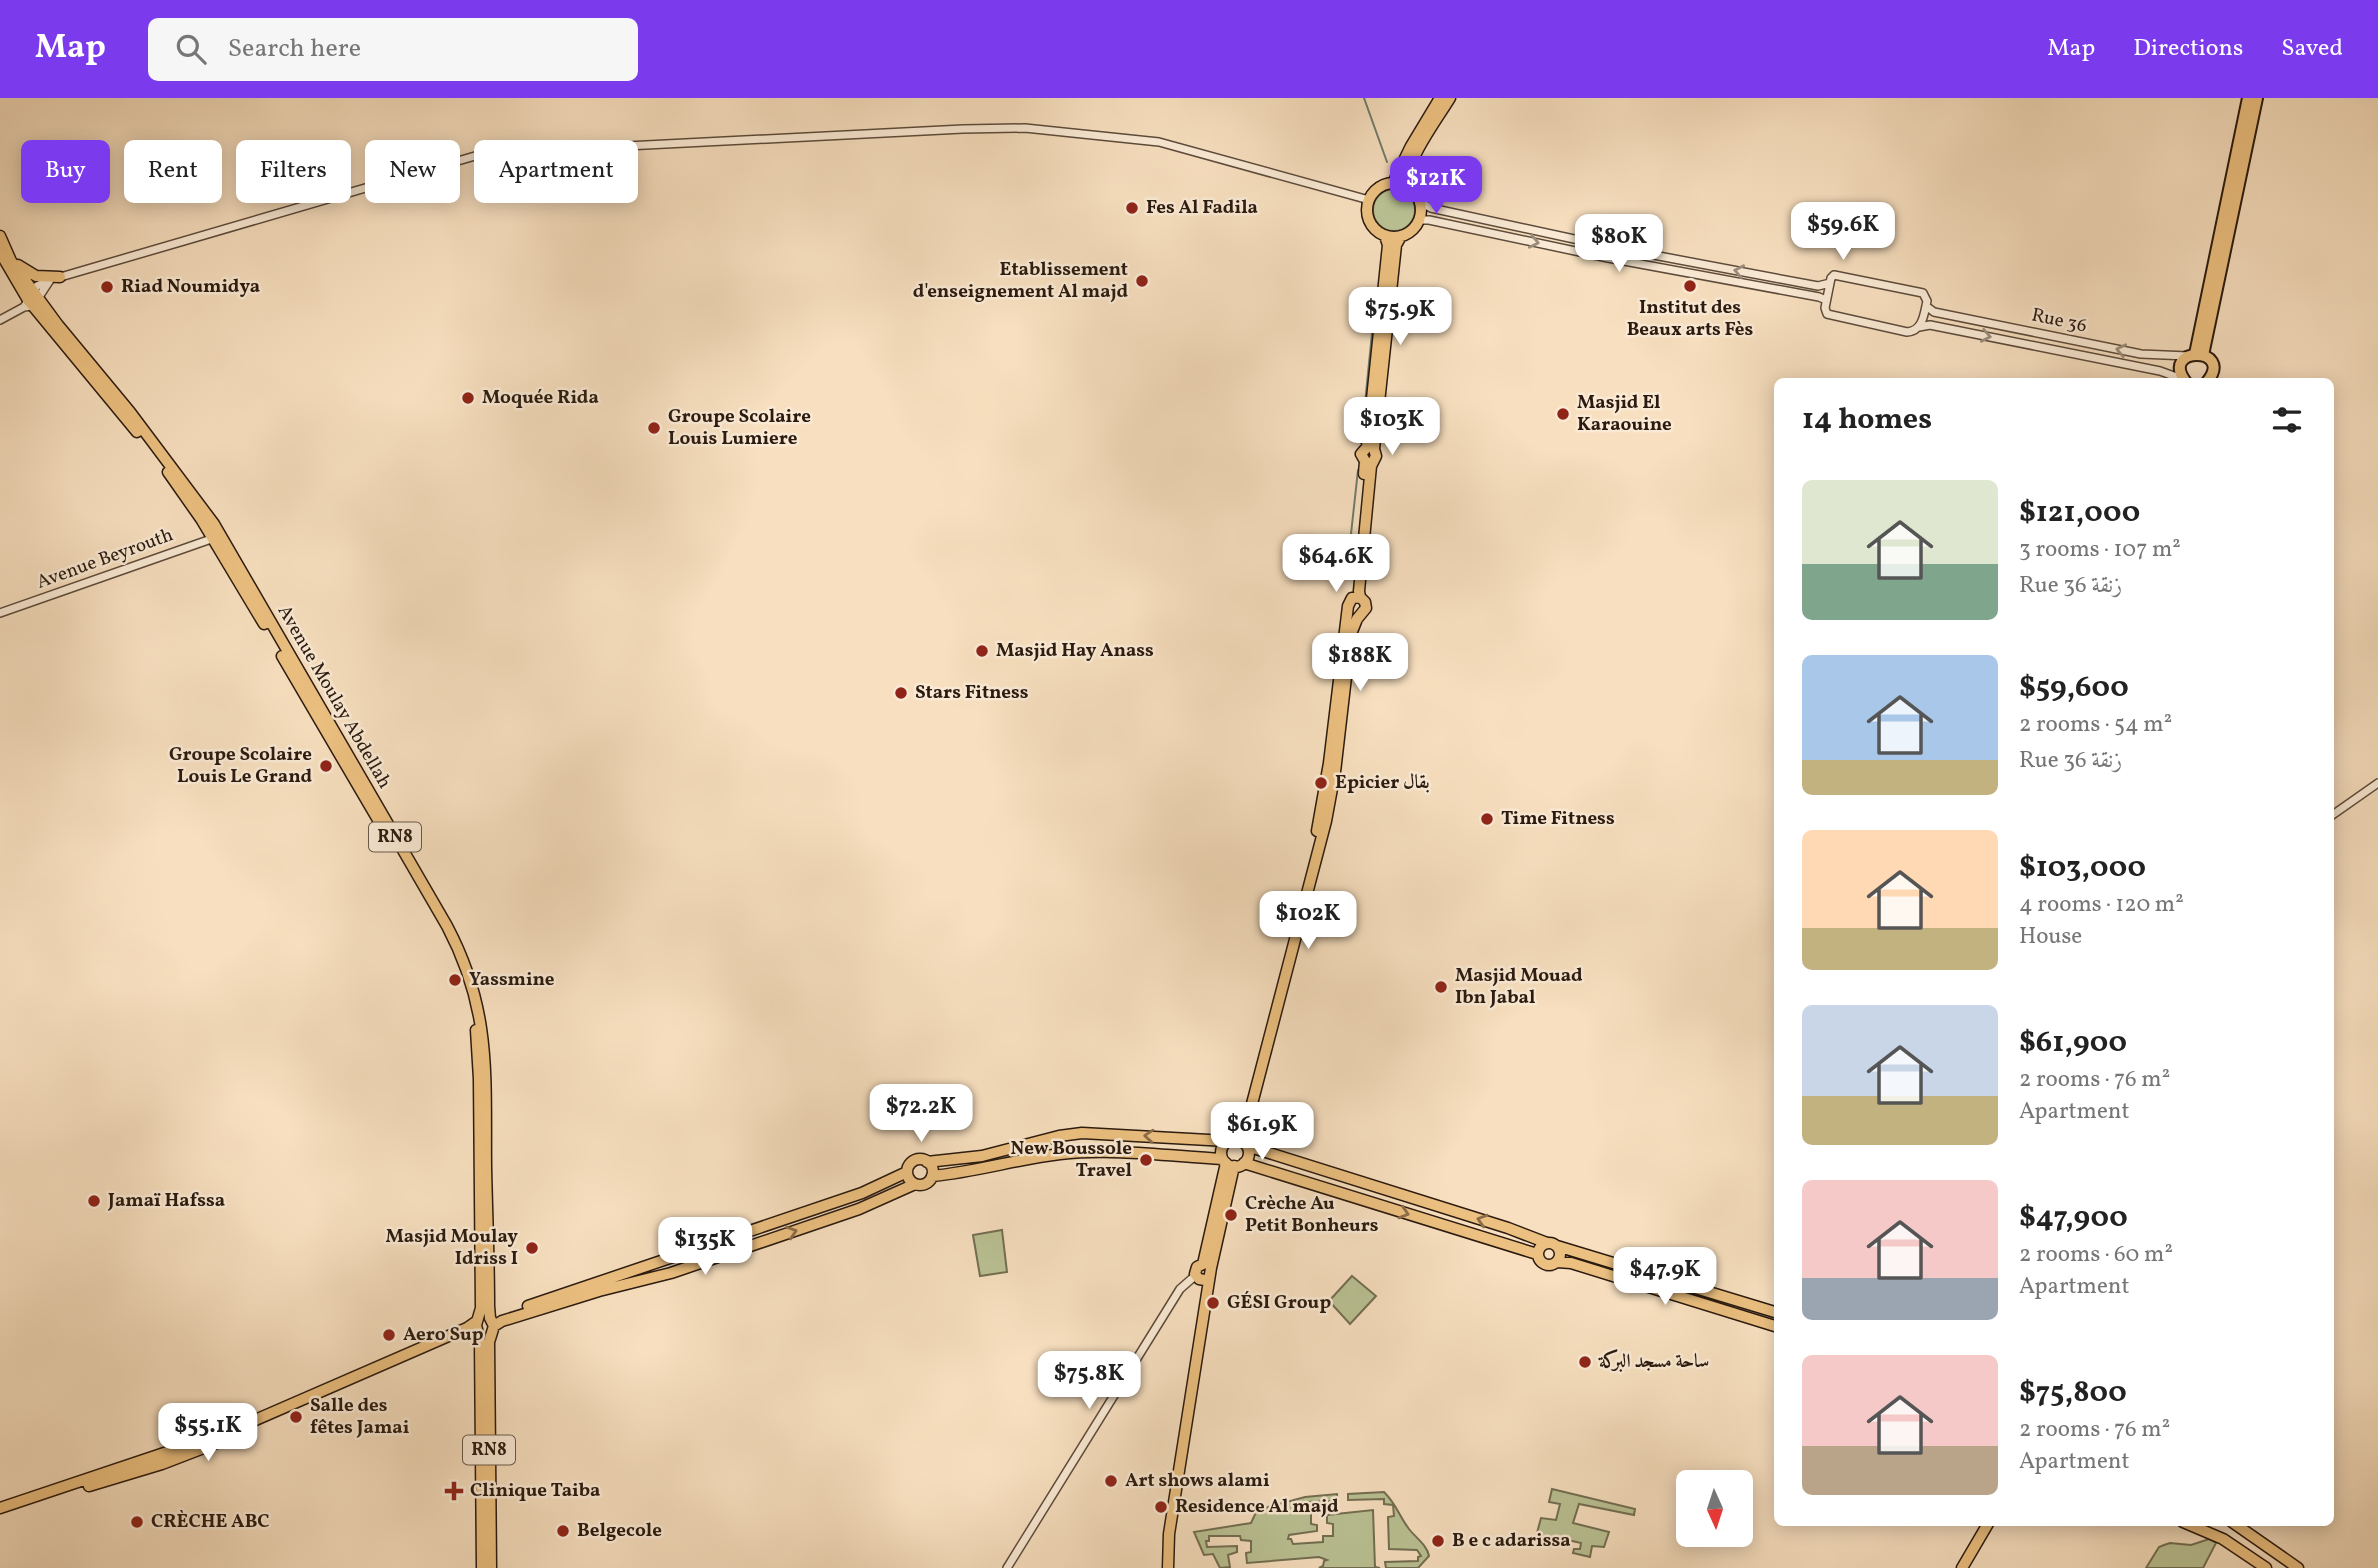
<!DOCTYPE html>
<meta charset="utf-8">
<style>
body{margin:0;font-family:Vollkorn,Amiri,serif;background:#f6f6f6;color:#222;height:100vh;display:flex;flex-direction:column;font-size:26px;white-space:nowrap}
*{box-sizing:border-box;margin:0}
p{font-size:23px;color:#767676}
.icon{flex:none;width:38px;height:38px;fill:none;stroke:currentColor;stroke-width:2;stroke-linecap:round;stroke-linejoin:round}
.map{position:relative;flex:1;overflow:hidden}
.panel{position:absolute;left:1774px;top:280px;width:560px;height:1148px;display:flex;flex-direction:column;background:#fff;border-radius:10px;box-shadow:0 4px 18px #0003}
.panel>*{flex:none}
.guide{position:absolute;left:21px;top:42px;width:665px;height:63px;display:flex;gap:14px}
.needle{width:46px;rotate:177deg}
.tools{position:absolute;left:1676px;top:1372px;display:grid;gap:14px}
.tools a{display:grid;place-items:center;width:77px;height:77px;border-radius:10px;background:#fff;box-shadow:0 4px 18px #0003;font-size:35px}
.price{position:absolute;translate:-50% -60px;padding:0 16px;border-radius:14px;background:#fff;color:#222;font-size:23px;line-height:46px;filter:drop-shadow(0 2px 4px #0008)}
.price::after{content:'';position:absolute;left:50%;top:42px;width:21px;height:16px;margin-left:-10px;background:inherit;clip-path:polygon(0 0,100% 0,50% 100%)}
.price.selected{background:#7c3aed;color:#fff}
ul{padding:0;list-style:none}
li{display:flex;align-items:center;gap:21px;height:175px;padding:0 28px}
li span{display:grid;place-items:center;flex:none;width:196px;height:140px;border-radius:10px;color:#555}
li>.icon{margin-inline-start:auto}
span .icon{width:84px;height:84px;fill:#fffc;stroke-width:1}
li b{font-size:30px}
h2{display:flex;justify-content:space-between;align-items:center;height:84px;padding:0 28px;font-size:30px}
.pill{padding:0 24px;border-radius:10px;background:#fff;box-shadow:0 4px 18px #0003;font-size:24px;line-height:63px}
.pill.selected{background:#7c3aed;color:#fff}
header{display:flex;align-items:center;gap:42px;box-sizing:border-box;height:98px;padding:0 35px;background:#7c3aed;color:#fff}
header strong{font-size:33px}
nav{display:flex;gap:38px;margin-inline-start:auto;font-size:24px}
.search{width:490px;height:63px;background:#f6f6f6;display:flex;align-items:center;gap:18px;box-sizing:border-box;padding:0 24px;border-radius:10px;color:#767676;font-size:26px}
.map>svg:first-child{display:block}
</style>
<header>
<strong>Map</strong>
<div class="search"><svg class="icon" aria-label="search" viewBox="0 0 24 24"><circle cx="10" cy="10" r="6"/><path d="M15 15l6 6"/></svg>Search here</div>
<nav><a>Map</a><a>Directions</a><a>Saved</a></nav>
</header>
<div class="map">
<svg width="2378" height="1470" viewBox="0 0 2378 1470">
<rect width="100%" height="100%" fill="#f7dfbf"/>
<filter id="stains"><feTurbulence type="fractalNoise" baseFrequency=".00286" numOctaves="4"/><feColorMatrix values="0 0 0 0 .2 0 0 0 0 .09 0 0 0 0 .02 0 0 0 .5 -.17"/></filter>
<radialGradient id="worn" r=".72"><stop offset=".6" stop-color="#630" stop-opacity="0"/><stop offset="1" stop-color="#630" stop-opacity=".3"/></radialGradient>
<path fill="#bac294" stroke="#726e52" stroke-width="2" d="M1373 112a21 21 0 1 1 42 0a21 21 0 1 1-42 0Z
M1002 1132 1007 1174 980 1178 973 1137Z
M1352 1178 1376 1198 1350 1226 1329 1203Z
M1552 1391 1635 1411 1634 1417 1579 1406 1573 1425 1609 1434 1604 1449 1592 1448 1590 1459 1573 1455 1574 1451H1580L1581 1445 1550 1438 1548 1443 1552 1445 1550 1449 1534 1446 1541 1420 1556 1422 1560 1406 1549 1404Z
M1384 1394C1397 1407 1399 1418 1409 1431 1416 1440 1427 1447 1429 1458L1418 1470H1386L1385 1464 1418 1463V1459L1421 1458 1417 1452 1389 1451 1388 1419 1394 1418 1393 1407 1384 1406V1401L1348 1402V1396Z
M1337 1396V1403L1306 1404V1411L1311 1412V1426L1317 1427V1433L1289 1437 1288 1441H1291L1293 1446 1323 1444V1438H1333V1426L1327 1425V1417L1373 1412 1375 1469 1380 1470H1319L1323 1468 1324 1463 1327 1462 1319 1459 1247 1465 1246 1455 1251 1454V1443L1241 1442 1240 1438H1209V1443H1206L1207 1449 1237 1448V1454L1228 1457 1230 1469 1220 1470 1213 1456 1204 1457 1194 1434 1251 1425 1257 1412 1305 1399Z
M2209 1441 2216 1445 2203 1470H2146L2159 1449 2164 1447 2170 1445 2191 1447Z"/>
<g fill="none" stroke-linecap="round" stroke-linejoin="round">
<path stroke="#707c6d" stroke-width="2" d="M1364 0 1387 64
M1361 345 1372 235
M1351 436 1358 372"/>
<defs>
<path id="minor" d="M1420 104 1431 110 1611 149 1818 188 1830 185
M1419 122H1429L1608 160 1819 199 1826 202
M1834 177 1923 195 1927 203C1924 216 1923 233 1907 234L1827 216 1825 210 1831 180Z
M57 180 475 58 528 53 963 31 1025 30 1159 44 1369 102
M1926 208 1934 214 2141 256 2188 258
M0 222 24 209 33 208 50 182 37 188 24 209
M1919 229 1930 227 2160 273 2185 282
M0 515 214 440
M2331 718 2378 685
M1007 1470 1180 1191 1196 1177"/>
<path id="major" d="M1393 85 1411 48 1440 0
M1367 112a27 27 0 1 1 54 0a27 27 0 1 1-54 0Z
M1407 89C1403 66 1438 20 1450 0
M0 138 11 163 58 227 130 314 214 426 447 828C492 913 485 977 486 1069 487 1115 489 1162 489 1208L490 1220 494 1228 489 1244 491 1470
M0 154 28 202 137 334
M18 167 36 178 60 179
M1367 349 1388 147 1385 138
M168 374 201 421 264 526
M1364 376 1365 363 1361 356 1367 349
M1360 499 1359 493 1371 368 1376 358 1374 351 1396 147 1401 138
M282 558 384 732
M1317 733 1329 665 1348 508 1352 500 1360 499
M476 932 479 981 481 1210 476 1227 480 1245 482 1470
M1221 1055a14 14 0 1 1 28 0a14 14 0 1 1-28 0Z
M1242 1044 1326 723 1335 674 1351 536 1357 521 1366 510 1365 504 1360 499
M1247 1048 1508 1130 1547 1145
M907 1074a13 13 0 1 1 26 0a13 13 0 1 1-26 0Z
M927 1064 982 1058 1059 1038 1082 1035 1227 1043
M1244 1065 1537 1156
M932 1078C976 1074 1017 1061 1060 1056 1114 1050 1169 1058 1222 1061
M1538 1156a11 11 0 1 1 22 0a11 11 0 1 1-22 0Z
M1557 1148 1778 1215
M1557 1164 1571 1165 1778 1229
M1203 1166 1226 1065
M1203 1166 1197 1169 1195 1176 1199 1181 1205 1182
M528 1208 862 1095 907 1074
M494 1228 502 1223 599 1193 671 1175 859 1111 915 1086
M89 1388 162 1366 227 1341
M0 1410 230 1333 467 1230 477 1223
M2183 1424 2223 1441 2266 1470
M2232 1424 2298 1470
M1168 1470 1169 1436 1211 1170 1234 1068
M1962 1470 1989 1424"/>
<path id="highway" d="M2195 256 2248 0
M2203 257 2257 0
M2186 284C2158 248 2236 248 2207 284"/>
</defs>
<use href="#minor" stroke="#5d4b3b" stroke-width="10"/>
<use href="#major" stroke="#2a1a0f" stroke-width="13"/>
<use href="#highway" stroke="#2a1a0f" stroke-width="14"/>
<use href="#minor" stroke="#faead5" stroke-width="7"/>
<use href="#major" stroke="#ecc080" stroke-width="10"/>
<use href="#highway" stroke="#ecc080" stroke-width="10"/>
</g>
<defs><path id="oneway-chevron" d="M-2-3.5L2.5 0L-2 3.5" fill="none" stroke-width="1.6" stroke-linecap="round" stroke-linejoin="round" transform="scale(1.75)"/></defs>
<g stroke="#9c8c7c">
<use href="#oneway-chevron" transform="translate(1534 144) rotate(12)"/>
<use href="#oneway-chevron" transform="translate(1739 173) rotate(-169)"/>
<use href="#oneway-chevron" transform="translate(1986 238) rotate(11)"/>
<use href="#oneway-chevron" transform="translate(2121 252) rotate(-168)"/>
</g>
<g stroke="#8b6d48">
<use href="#oneway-chevron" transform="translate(1149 1038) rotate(-176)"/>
<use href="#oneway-chevron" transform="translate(1404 1115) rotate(17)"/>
<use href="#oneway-chevron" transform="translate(1482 1122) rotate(-163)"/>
<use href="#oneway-chevron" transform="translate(792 1134) rotate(-18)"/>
</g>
<g fill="#8f2418" stroke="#faead5" stroke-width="2.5">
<circle cx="1132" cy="110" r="7"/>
<circle cx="1142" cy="183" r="7"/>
<circle cx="1690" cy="188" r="7"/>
<circle cx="107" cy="189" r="7"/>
<circle cx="468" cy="300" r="7"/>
<circle cx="1563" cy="316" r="7"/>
<circle cx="654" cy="330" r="7"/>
<circle cx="982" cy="553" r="7"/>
<circle cx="901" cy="595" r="7"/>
<circle cx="326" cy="668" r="7"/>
<circle cx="1321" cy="685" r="7"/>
<circle cx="1487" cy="721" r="7"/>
<circle cx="455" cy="882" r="7"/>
<circle cx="1441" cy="889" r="7"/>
<circle cx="1146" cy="1062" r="7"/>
<circle cx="94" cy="1103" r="7"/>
<circle cx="1231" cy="1117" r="7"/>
<circle cx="532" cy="1150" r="7"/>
<circle cx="1213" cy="1205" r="7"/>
<circle cx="389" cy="1237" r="7"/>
<circle cx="1585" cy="1264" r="7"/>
<circle cx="296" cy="1319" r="7"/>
<circle cx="1111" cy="1383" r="7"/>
<path d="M450.5 1382.5h7v7h7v7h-7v7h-7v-7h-7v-7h7z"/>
<circle cx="1161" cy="1409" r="7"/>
<circle cx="137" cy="1424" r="7"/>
<circle cx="563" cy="1433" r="7"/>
<circle cx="1438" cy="1443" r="7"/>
</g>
<g text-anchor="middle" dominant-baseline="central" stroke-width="5" stroke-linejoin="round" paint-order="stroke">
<g fill="#faead5" stroke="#68584a" stroke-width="2">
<rect x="369" y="724.5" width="52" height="29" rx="5"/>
<rect x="463" y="1337.5" width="52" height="29" rx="5"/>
</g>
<g font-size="18" font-weight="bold" fill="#2a1a0f">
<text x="395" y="739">RN8</text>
<text x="489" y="1352">RN8</text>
</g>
<g font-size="19" font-weight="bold" fill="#2a1a0f" stroke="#faead5" text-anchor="start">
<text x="1146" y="110">Fes Al Fadila</text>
<text x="1128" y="172" text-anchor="end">Etablissement<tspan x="1128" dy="22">d'enseignement Al majd</tspan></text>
<text x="121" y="189">Riad Noumidya</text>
<text x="1690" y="210" text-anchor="middle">Institut des<tspan x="1690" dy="22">Beaux arts Fès</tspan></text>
<text x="482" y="300">Moquée Rida</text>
<text x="1577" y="305">Masjid El<tspan x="1577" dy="22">Karaouine</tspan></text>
<text x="668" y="319">Groupe Scolaire<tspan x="668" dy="22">Louis Lumiere</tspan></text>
<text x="996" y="553">Masjid Hay Anass</text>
<text x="915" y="595">Stars Fitness</text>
<text x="312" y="657" text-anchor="end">Groupe Scolaire<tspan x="312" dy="22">Louis Le Grand</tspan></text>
<text x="1335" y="685">Epicier بقال</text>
<text x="1501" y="721">Time Fitness</text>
<text x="1455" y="878">Masjid Mouad<tspan x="1455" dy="22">Ibn Jabal</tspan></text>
<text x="469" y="882">Yassmine</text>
<text x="1132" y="1051" text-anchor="end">New Boussole<tspan x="1132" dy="22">Travel</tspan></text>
<text x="108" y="1103">Jamaï Hafssa</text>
<text x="1245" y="1106">Crèche Au<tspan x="1245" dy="22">Petit Bonheurs</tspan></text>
<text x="518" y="1139" text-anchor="end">Masjid Moulay<tspan x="518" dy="22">Idriss I</tspan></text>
<text x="1227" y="1205">GÉSI Group</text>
<text x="403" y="1237">Aero Sup</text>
<text x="1599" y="1264">ساحة مسجد البركة</text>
<text x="310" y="1308">Salle des<tspan x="310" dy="22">fêtes Jamai</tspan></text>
<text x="1125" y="1383">Art shows alami</text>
<text x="470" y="1393">Clinique Taiba</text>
<text x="1175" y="1409">Residence Al majd</text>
<text x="151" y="1424">CRÈCHE ABC</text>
<text x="577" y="1433">Belgecole</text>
<text x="1452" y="1443">B e c adarissa</text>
</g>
<g font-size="19" fill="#2a1a0f" stroke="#faead5">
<text transform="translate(2059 223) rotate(12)">Rue 36</text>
<text transform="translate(105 461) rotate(-20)">Avenue Beyrouth</text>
<text transform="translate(334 599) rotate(60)">Avenue Moulay Abdellah</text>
</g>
</g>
<rect width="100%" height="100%" filter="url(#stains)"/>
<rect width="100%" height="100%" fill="url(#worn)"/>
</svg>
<div class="tools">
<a><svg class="needle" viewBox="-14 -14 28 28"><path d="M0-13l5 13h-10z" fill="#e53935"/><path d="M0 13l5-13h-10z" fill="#767676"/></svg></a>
</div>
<b class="price selected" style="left:1436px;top:118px">$121K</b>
<b class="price" style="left:1843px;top:164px">$59.6K</b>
<b class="price" style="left:1619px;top:176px">$80K</b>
<b class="price" style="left:1400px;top:249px">$75.9K</b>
<b class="price" style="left:1392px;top:359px">$103K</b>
<b class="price" style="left:1336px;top:496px">$64.6K</b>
<b class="price" style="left:1360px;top:595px">$188K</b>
<b class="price" style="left:1308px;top:853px">$102K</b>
<b class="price" style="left:921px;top:1046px">$72.2K</b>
<b class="price" style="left:1262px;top:1064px">$61.9K</b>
<b class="price" style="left:705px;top:1179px">$135K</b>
<b class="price" style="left:1665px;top:1209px">$47.9K</b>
<b class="price" style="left:1089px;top:1313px">$75.8K</b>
<b class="price" style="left:208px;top:1365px">$55.1K</b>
<div class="guide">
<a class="pill selected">Buy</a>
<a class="pill">Rent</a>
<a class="pill">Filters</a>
<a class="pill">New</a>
<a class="pill">Apartment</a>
</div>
<section class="panel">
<h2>14 homes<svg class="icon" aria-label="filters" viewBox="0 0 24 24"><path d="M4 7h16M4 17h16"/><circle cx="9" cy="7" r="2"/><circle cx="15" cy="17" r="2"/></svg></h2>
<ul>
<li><span style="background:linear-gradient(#dfe7d0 60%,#7fa58c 0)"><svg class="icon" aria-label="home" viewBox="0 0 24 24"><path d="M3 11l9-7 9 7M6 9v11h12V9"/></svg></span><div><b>$121,000</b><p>3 rooms · 107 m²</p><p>Rue 36 زنقة</p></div></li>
<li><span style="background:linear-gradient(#a9c7e8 75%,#c2b280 0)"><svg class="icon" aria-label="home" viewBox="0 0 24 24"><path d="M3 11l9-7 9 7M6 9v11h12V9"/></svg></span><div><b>$59,600</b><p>2 rooms · 54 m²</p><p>Rue 36 زنقة</p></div></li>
<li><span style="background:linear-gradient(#ffd9b3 70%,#c2b280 0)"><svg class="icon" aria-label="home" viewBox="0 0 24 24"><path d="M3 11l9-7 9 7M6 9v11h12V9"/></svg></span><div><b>$103,000</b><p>4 rooms · 120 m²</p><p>House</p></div></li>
<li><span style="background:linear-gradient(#c9d6e8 65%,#c2b280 0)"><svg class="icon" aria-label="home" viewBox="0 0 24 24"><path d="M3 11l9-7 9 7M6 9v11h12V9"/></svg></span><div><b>$61,900</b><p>2 rooms · 76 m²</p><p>Apartment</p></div></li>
<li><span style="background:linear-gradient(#f6c9c9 70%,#9aa5b1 0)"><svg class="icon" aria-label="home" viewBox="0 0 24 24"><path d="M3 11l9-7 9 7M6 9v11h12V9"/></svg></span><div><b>$47,900</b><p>2 rooms · 60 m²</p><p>Apartment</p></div></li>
<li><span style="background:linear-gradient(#f6c9c9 65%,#b9a48a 0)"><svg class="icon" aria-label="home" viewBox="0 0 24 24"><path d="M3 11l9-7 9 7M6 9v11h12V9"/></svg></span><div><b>$75,800</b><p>2 rooms · 76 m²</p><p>Apartment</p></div></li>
</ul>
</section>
</div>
